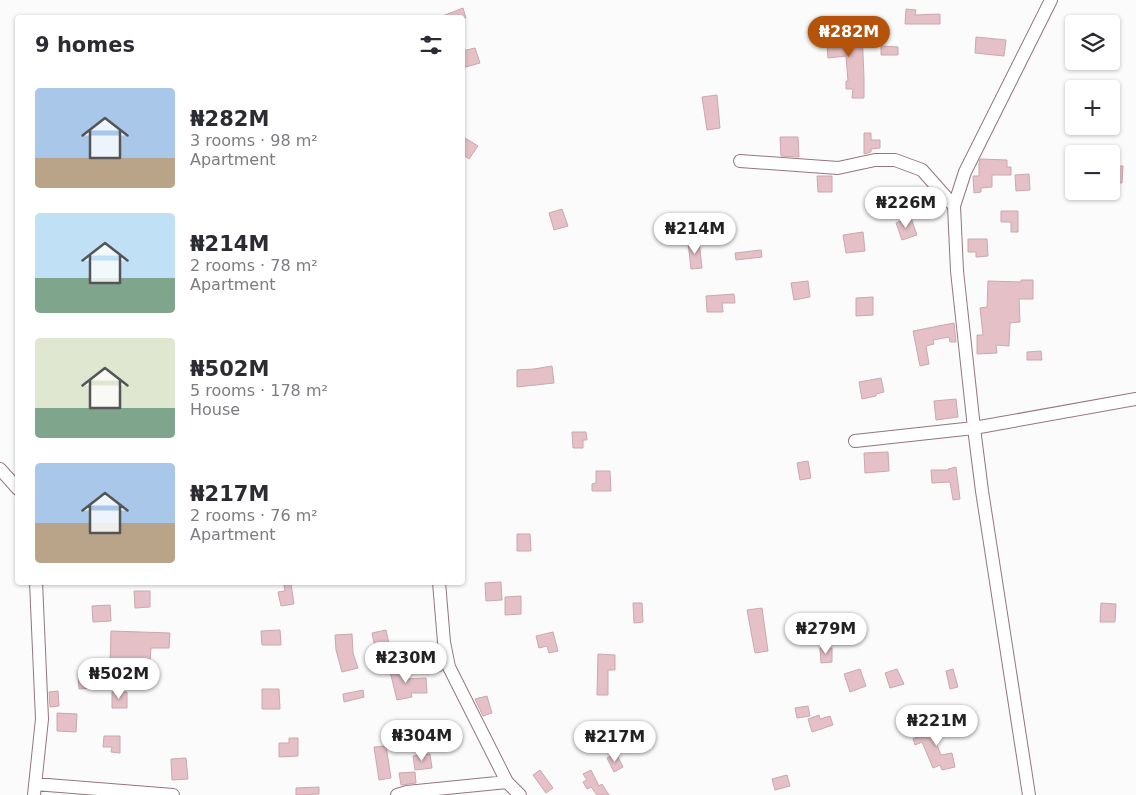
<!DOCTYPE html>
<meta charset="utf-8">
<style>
body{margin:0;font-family:"DejaVu Sans",sans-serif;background:#f7f7f7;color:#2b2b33;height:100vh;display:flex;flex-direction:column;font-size:19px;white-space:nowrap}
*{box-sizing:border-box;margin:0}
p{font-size:16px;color:#7c7c81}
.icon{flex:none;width:28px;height:28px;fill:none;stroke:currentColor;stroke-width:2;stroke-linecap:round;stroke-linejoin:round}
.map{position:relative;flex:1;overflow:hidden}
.details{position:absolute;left:15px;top:15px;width:450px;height:570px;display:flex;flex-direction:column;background:#fff;border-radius:5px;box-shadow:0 1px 4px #0004}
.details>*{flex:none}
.controls{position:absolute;left:1065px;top:15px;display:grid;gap:10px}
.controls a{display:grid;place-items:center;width:55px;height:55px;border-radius:5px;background:#fff;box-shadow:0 1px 4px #0004;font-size:25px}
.price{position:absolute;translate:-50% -42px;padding:0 11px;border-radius:18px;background:#fff;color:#222;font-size:16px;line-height:32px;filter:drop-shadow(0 1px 2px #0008)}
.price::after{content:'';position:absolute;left:50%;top:30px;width:15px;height:11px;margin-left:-8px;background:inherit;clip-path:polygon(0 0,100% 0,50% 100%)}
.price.current{background:#b45309;color:#fff}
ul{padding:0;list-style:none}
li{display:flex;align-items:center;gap:15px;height:125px;padding:0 20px}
li span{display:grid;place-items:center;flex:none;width:140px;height:100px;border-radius:5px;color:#555}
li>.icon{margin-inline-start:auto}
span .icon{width:60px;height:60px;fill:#fffc;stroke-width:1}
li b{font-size:21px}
h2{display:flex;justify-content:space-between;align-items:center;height:60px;padding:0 20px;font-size:21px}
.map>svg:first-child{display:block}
</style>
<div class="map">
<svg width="1136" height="795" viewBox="0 0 1136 795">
<rect width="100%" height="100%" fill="#fbfbfb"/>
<path fill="#e5c1c7" stroke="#caa8ae" d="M463 8 466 18H440V17Z
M906 9 916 10 915 15 940 14V24H905Z
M862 31 864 78V98H852L853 89H846V81H848L846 56 828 58 826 33Z
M976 37 1006 40 1004 56 975 53Z
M881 46 898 47V55H881Z
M475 48 480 63 462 68V51Z
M717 95 720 128 707 130 702 97Z
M864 133H871V140H880V148L871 149V152L864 154Z
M462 136 478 146 469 159 462 154Z
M780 137H798L799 157 781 156Z
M980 159 1007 160V167H1011V175H992V187L981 188V192L974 193 973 176H979V163Z
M1111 166H1123L1122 183 1111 182Z
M1029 174 1030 190 1016 191 1015 175Z
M817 176H832V192H818Z
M919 191 923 210 915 212 911 192Z
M562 209 568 226 554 230 549 213Z
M1001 211H1018V232H1011V222H1001Z
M911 218 917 235 902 240 896 223Z
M863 232 865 251 846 253 843 235Z
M968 239H987L988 256 976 257V252H968Z
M699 241 702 268 691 269 688 242Z
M761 250 762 257 736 260 735 253Z
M1021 280H1033V299H1019L1020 322 1010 323 1009 346 996 345 997 353 977 354V335H983L980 308 987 307 988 281 1021 282Z
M808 281 810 297 794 300 791 283Z
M734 294 735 303H722L723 312H707L706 296Z
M873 297V315L856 316V298Z
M954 323 956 342H950L949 337 933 340 934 344 926 346 929 364 920 366 913 331Z
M1041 351 1042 360H1027V352Z
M552 366 554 383 517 387V370L534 369Z
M881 378 884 392 876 394V396L862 399 859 382Z
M956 399 958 417 936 420 934 401Z
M572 432H586L587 440H583V448H573Z
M888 452 889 471 865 473 864 453Z
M808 461 811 478 800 480 797 463Z
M956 467 960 499 953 500 950 482 932 483 931 470H949L948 469Z
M596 471H610L611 491H592V484L596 483Z
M517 534H530L531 551H517Z
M501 582 502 600 486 601 485 583Z
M291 584 294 604 281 606 278 592 285 591 284 585Z
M134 591H150V607L135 608Z
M521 596V614L505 615V597Z
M633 603H642L643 622 634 623Z
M1101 603 1116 604 1115 622H1100Z
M110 605 111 621 93 622 92 606Z
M762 608 768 651 755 653 747 610Z
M280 630 281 645H262L261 631Z
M386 630 389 644 375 647 372 633Z
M111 631 170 633 169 648H151L150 661 127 659V666H110Z
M553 632 558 651 549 653 547 646 539 648 536 636Z
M352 634 353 653 358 668 342 672 336 650 335 635Z
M820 648H832V662L821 663Z
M598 654 615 655V670H608V695H597Z
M438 655 442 671 426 674 422 658Z
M401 663 405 679 426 678 427 693H411L412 697 397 700 389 667Z
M860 669 866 686 850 692 844 674Z
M897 669 904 684 890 688 885 673Z
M953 669 958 687 950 689 946 671Z
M107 672 108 680H94V688L79 689 78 673Z
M262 689H279L280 709H262Z
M363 690 364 697 344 702 343 694Z
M58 691 59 706 50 707 49 692Z
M112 692H127V708H112Z
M487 696 492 713 483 716 475 699Z
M808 706 810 716 797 718 795 708Z
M57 713 77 714 76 732 57 731Z
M819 715 820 719 830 716 833 725 812 732 808 719Z
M952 721 955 728 934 737 941 755 952 753 955 767 942 770 940 765 933 768 922 742 915 745 913 739Z
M104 736H120V753L111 752 112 747H103Z
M289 738H298V756L279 757V743H289Z
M386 746 391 778 379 780 374 747Z
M616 753 623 767 614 772 607 758Z
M430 754 432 768 415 770 413 756Z
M186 758 188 779 172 780 171 759Z
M540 770 553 788 546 793 533 775Z
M591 770 599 786 602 784 609 795H597L591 787 587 789 583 782 587 780 583 774Z
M415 772 416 783 401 785 399 773Z
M787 775 790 786 775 790 772 779Z
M319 787V794L296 795V788Z"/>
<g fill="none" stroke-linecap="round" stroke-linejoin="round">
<defs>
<path id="minor" d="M740 161 838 168 875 160H895L922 170 954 206
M855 441 974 428 1136 399
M0 469 18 489
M439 582 444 642 449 667 507 782 520 795
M35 784 173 795
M34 795 42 719 36 582
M397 795 407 792 507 782
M1029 795 982 491 974 428 957 271 954 206 965 172 1051 0"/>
</defs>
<use href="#minor" stroke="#95757b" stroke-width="14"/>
<use href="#minor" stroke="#fff" stroke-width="12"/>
</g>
</svg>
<div class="controls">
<a><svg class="icon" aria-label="layers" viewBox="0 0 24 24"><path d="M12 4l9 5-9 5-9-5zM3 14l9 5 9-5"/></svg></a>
<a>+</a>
<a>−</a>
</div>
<b class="price current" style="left:849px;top:58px">₦282M</b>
<b class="price" style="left:906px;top:229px">₦226M</b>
<b class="price" style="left:695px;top:255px">₦214M</b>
<b class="price" style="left:826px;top:655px">₦279M</b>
<b class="price" style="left:406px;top:684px">₦230M</b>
<b class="price" style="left:119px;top:700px">₦502M</b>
<b class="price" style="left:937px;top:747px">₦221M</b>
<b class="price" style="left:422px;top:762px">₦304M</b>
<b class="price" style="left:615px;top:763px">₦217M</b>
<section class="details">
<h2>9 homes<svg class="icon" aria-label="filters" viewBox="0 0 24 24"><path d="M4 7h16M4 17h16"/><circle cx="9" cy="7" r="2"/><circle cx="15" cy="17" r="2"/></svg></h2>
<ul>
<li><span style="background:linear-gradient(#a9c7e8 70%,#b9a48a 0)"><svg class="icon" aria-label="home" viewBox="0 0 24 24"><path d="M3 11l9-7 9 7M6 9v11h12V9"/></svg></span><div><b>₦282M</b><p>3 rooms · 98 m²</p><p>Apartment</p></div></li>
<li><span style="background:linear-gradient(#bfe0f5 65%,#7fa58c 0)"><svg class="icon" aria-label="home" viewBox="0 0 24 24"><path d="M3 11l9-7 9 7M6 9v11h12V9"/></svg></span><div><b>₦214M</b><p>2 rooms · 78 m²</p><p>Apartment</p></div></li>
<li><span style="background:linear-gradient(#dfe7d0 70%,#7fa58c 0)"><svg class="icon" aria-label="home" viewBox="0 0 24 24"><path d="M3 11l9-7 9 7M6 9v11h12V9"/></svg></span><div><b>₦502M</b><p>5 rooms · 178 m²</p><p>House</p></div></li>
<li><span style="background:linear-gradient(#a9c7e8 60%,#b9a48a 0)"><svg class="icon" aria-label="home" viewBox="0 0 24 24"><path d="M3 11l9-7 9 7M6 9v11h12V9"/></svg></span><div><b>₦217M</b><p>2 rooms · 76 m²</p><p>Apartment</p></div></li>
</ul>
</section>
</div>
